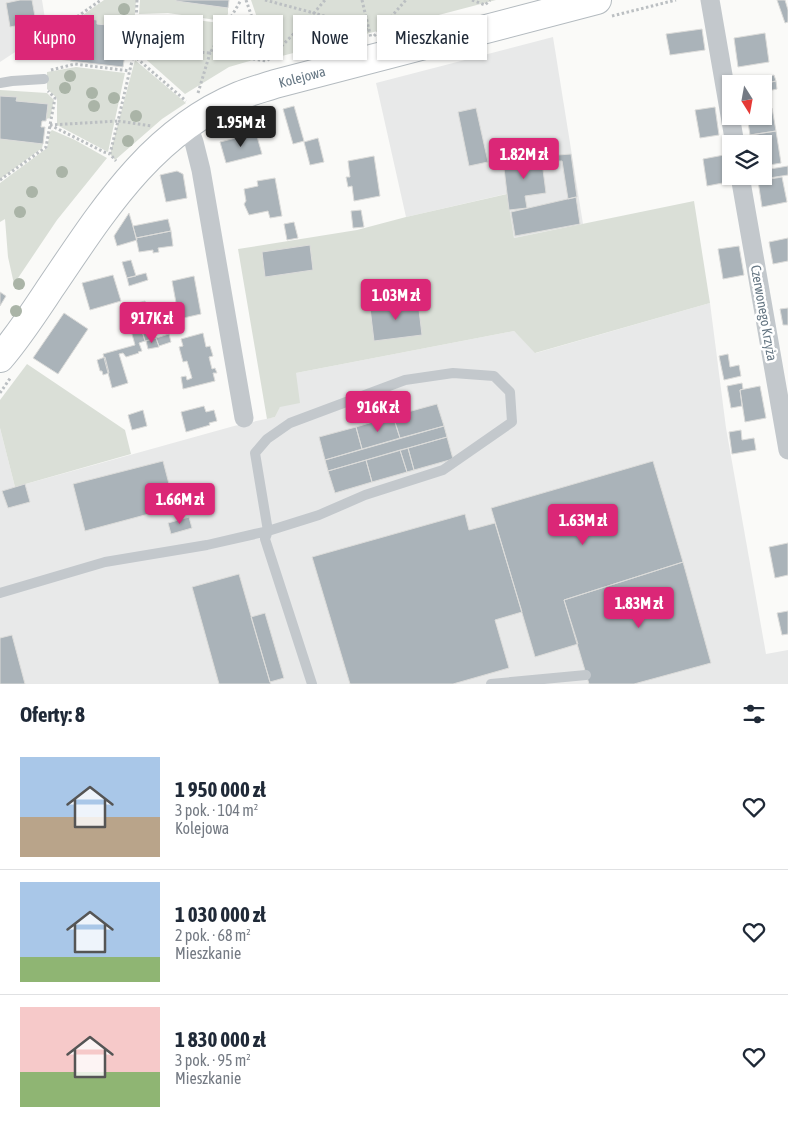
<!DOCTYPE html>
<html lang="pl">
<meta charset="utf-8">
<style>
body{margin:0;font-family:"Asap Condensed",sans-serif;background:#f2f2f3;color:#1f2937;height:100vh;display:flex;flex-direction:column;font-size:19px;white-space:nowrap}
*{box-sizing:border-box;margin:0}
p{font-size:16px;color:#747a83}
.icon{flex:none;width:28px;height:28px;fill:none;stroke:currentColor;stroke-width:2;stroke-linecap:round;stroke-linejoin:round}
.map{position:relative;height:684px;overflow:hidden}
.drawer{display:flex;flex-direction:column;background:#fff;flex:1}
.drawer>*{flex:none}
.hud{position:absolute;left:15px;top:15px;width:500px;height:45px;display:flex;gap:10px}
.needle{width:32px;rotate:169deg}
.fabs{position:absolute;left:722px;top:75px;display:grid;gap:10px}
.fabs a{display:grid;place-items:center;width:50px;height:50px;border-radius:0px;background:#fff;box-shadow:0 1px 4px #0004;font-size:25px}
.price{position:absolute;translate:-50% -42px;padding:0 11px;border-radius:5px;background:#db2777;color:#fff;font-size:16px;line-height:32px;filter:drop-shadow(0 1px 2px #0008)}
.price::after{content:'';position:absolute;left:50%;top:30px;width:15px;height:11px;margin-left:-8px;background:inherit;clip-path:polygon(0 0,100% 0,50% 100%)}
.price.selected{background:#222;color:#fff}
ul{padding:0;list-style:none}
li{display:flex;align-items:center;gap:15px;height:125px;padding:0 20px}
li+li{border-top:1px solid #e0e1e3}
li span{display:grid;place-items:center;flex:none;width:140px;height:100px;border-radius:0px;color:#555}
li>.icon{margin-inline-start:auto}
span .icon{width:60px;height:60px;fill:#fffc;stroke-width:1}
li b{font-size:21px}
h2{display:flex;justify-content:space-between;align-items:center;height:60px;padding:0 20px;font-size:21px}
.tag{padding:0 18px;border-radius:0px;background:#fff;box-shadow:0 1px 4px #0004;font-size:18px;line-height:45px}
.tag.selected{background:#db2777;color:#fff}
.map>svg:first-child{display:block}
</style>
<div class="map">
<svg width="788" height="684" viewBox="0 0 788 684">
<rect width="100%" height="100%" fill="#fafaf8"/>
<path fill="#e8e9e9" d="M0 0H42L47 31 0 62Z
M553 37 583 224 514 238 506 194 406 217 376 83Z
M710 303 726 428 766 654 788 650V684H0V428L15 487 234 426 275 417 296 373 514 331 536 353Z"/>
<path fill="#dadfd7" d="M104 0H136L134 28 97 24V20L80 18 76 22 73 43 56 42 72 44 70 61 53 59 54 41 73 22Z
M140 0H176V1L228 8V14L223 21 168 13 139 14Z
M251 0H496L278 57 269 53Z
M172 17 220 23 240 20 251 30 260 56 253 60 229 67 185 94 140 54C140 45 136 23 147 19 153 17 164 18 172 17Z
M135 60 186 103 162 119 115 160 110 154Z
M76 67 125 73 108 152 57 125V98L47 89V72Z
M0 90 47 93 54 100 50 118 46 119 48 104 16 101 17 97 0 96Z
M52 130 75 140 107 158 57 220 14 284 8 257 5 219 0 222V183L47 148 50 132Z
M0 139 43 144 42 148 0 179Z
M507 194 514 238 694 201 710 303 535 353 514 331 296 373 300 403 280 407 275 417 267 419 238 249 357 230 406 217Z
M27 364 125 430 131 454 15 487 0 428V400Z"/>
<path fill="#aab3b9" stroke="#dcdcda" d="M20 0H32L36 22 10 27 6 3Z
M176 0H229L228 8 176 1Z
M777 0H785L788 10V22L785 23Z
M81 18 97 20V24L128 27 126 44 123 43 122 49H126L123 67 70 61 72 44H77Z
M702 29 705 50 670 55 666 34Z
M765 33 769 62 738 67 734 38Z
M774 75 776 81 762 84H745L744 80Z
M776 81 777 89 764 92V84H762Z
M0 96 17 97 16 101 48 104 46 121H42L41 127H45L43 144 0 139Z
M294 106 304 141 293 144 283 109Z
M715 107 719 135 700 138 695 110Z
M476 108 488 162 469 166 458 112Z
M772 108 776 131 750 135 747 116H764V110Z
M776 131 781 163 764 166V144H751L750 135Z
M256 133 262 154 226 163 220 142Z
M318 138 324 162 310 165 304 142Z
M541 154 546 193 525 196 527 208 509 210 503 160Z
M571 154 577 197 568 199 562 161H558V155Z
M724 155 728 182 707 186 703 159Z
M374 156 380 196 354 201 352 186 348 187 346 177H350L348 161Z
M788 166V175L763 179 764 170Z
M177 171 183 174 187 198 166 202 160 175Z
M782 177 787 202 762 207 758 181Z
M275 178 282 216 270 218 268 211 249 215 244 204 246 201 244 189 258 186 257 181Z
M576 197 580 224 515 236 511 212Z
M361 210 364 227 353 228 351 211Z
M129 213 137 240 117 246 114 236Z
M168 219 171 231 136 238 133 226Z
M294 222 298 238 287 240 284 224Z
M171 231 173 246 158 248 159 252 153 253V250L139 252 136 238Z
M788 238V261L773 264 769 242Z
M310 245 313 270 265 277 262 252Z
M739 246 744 275 723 279 718 249Z
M131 260 136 276 127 278 122 262Z
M146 273 148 280 129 286 127 278Z
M113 275 121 301 90 310 82 283Z
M194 276 201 314 179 319 172 281Z
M0 292 6 296 0 306Z
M145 301 156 338 145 341 134 304Z
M418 301 422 335 374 341 370 308Z
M788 308V325H783L780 309Z
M64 313 88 329 58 374 33 358Z
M138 317 145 341 139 343 142 351 138 352 139 353 126 357 123 353 119 354 128 383 112 388 103 354 135 345 128 320Z
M203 333 206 347 210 346 213 356 209 357 212 369 215 368 217 373H213L215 381 183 389 181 377 186 376 187 380 192 378 187 361 183 362 179 347 183 346 181 339Z
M169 334 171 342 159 346 156 338Z
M156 338 159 347 148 349 146 341Z
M728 354 730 367 739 365 741 376 724 380 719 356Z
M105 357 109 373 103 375 102 371H100L97 360Z
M742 383 743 389 740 390 742 406 731 408 727 386Z
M760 386 766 418 745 422 740 390Z
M437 404 444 426 400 438 393 416Z
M204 406 206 412 214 410 217 421 209 423 210 425 186 432 181 412Z
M143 410 147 426 132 430 128 415Z
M393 416 400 438 362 449 356 427Z
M444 426 447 437 328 471 325 460Z
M356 427 362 449 325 460 319 437Z
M741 430 742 440 754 438 756 450 732 454 729 432Z
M447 437 453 459 414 470 408 448Z
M408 448 414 470 407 472 400 450Z
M400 450 407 472 372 482 366 460Z
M366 460 372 482 335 493 328 471Z
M163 461 175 507 85 531 73 484Z
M653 461 683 562 564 600 578 644 535 657 491 508Z
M25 484 30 502 8 508 2 491Z
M465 514 469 530 495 523 522 612 495 620 509 668 453 684H350L312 557Z
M189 517 192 528 171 534 168 523Z
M788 543V575L775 578 769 547Z
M683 562 711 663 634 684H589L564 600Z
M239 574 270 682 271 684H219L192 587Z
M788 611V634L782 635 777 613Z
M265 613 284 678 270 682 251 617Z
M12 635 25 684H0V638Z"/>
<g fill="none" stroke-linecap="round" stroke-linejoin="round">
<defs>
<path id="secondary" d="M0 358C19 336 35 311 51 287 102 212 151 132 239 96 251 91 263 88 275 84L597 0"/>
</defs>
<use href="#secondary" stroke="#b3babf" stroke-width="30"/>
<path stroke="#bbbfc2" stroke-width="3" stroke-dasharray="2.5 2.5" stroke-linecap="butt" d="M137 0 135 48 210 53 241 0
M246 0 267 61
M265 0 314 13 325 0
M362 0 371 38
M472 0 485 5 490 0
M612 16 676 0
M374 36 406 0
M49 45 71 21 101 0
M135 48 118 121 152 126
M133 55 186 101
M51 70 75 64 130 71
M198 93 210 53 267 61 314 13 369 30
M50 125 118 121 110 154 116 161
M50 125 104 152 110 154
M0 180 46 147 55 98 48 91
M0 393 11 377"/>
<path stroke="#c3c8cc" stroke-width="10" d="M0 83 12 81 44 79
M453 373 494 376 510 392 512 422 443 470 365 495 319 515 268 531 255 453 267 439 290 423 405 380Z
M0 593 105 562 207 545 268 531 265 539 312 684
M491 684 586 675"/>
<path stroke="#c3c8cc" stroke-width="19" d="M710 0 735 144
M188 126 194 142 201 170 244 418
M740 176 788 450"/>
<use href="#secondary" stroke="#fff" stroke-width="28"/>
</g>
<g fill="#aab4a7">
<circle cx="124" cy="9" r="6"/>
<circle cx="70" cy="76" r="6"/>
<circle cx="65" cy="88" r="6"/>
<circle cx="92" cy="93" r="6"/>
<circle cx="114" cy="98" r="6"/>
<circle cx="94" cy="106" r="6"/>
<circle cx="136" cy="116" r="6"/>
<circle cx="128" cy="141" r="6"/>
<circle cx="62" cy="172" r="6"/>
<circle cx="32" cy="192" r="6"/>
<circle cx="20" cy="212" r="6"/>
<circle cx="19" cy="284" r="6"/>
<circle cx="16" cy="311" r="6"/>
</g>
<g text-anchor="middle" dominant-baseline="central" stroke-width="5" stroke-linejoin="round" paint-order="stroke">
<g font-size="14" fill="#657683" stroke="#fff">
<text transform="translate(302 77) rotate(-15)">Kolejowa</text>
<text transform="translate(764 313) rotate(80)">Czerwonego Krzyża</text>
</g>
</g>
</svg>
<div class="fabs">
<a><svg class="needle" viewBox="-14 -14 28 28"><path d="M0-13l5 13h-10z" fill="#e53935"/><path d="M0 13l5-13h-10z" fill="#747a83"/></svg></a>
<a><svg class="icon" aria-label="layers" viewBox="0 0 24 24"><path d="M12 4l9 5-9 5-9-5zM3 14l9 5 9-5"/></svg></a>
</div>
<b class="price selected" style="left:241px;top:148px">1.95M zł</b>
<b class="price" style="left:524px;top:180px">1.82M zł</b>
<b class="price" style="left:396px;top:321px">1.03M zł</b>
<b class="price" style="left:152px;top:344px">917K zł</b>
<b class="price" style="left:378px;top:433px">916K zł</b>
<b class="price" style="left:180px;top:525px">1.66M zł</b>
<b class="price" style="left:583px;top:546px">1.63M zł</b>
<b class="price" style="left:639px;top:629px">1.83M zł</b>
<div class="hud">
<a class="tag selected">Kupno</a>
<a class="tag">Wynajem</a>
<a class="tag">Filtry</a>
<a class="tag">Nowe</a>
<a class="tag">Mieszkanie</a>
</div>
</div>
<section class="drawer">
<h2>Oferty: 8<svg class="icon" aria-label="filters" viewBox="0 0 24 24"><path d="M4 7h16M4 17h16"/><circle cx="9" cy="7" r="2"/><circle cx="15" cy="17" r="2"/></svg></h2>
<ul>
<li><span style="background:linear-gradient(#a9c7e8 60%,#b9a48a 0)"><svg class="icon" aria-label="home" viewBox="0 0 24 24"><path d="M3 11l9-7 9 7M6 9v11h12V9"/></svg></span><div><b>1 950 000 zł</b><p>3 pok. · 104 m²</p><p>Kolejowa</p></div><svg class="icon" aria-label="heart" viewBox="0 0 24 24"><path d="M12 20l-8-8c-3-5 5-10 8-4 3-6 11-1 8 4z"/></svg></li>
<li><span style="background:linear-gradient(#a9c7e8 75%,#8fb573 0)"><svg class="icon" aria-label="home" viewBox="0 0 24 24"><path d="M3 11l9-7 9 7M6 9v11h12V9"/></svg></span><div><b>1 030 000 zł</b><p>2 pok. · 68 m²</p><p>Mieszkanie</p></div><svg class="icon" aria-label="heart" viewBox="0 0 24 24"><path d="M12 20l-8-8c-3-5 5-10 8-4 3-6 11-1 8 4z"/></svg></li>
<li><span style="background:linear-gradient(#f6c9c9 65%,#8fb573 0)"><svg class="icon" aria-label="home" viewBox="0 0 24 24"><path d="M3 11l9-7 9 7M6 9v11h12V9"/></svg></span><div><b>1 830 000 zł</b><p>3 pok. · 95 m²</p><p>Mieszkanie</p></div><svg class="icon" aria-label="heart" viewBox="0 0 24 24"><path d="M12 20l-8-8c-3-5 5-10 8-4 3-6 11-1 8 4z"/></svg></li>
</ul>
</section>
